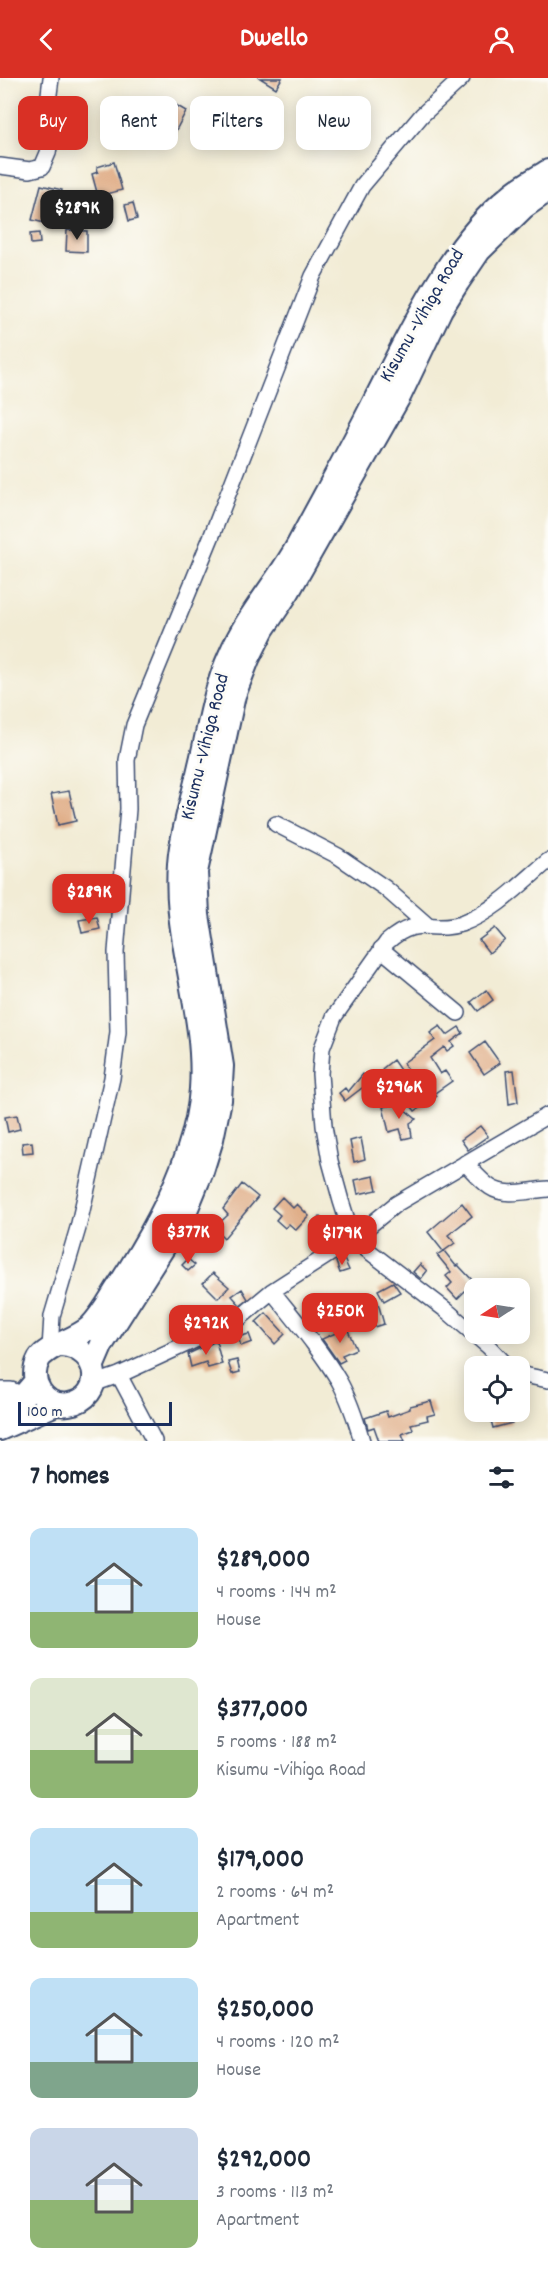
<!DOCTYPE html>
<meta charset="utf-8">
<style>
body{margin:0;font-family:Dekko,sans-serif;background:#f6f6f7;color:#1f2937;height:100vh;display:flex;flex-direction:column;font-size:22px;white-space:nowrap}
*{box-sizing:border-box;margin:0}
p{font-size:20px;color:#747a83}
.icon{flex:none;width:33px;height:33px;fill:none;stroke:currentColor;stroke-width:2;stroke-linecap:round;stroke-linejoin:round}
.map{position:relative;height:1363px;overflow:hidden}
.drawer{display:flex;flex-direction:column;background:#fff;flex:1}
.drawer>*{flex:none}
.banner{position:absolute;left:18px;top:18px;width:513px;height:54px;display:flex;gap:12px}
.needle{width:39px;rotate:258deg}
.buttons{position:absolute;left:464px;top:1200px;display:grid;gap:12px}
.buttons a{display:grid;place-items:center;width:66px;height:66px;border-radius:12px;background:#fff;box-shadow:0 3px 15px #0003;font-size:30px}
.scale{position:absolute;left:18px;bottom:15px;width:154px;box-sizing:border-box;padding-left:6px;border:3px solid #1b2f5e;border-top:0;font-size:16px;line-height:21px;white-space:nowrap;color:#1b2f5e;-webkit-text-stroke:4px #fdfcf7;paint-order:stroke}
.price{position:absolute;translate:-50% -51px;padding:0 14px;border-radius:12px;background:#d93025;color:#fff;font-size:20px;line-height:39px;filter:drop-shadow(0 2px 3px #0008)}
.price::after{content:'';position:absolute;left:50%;top:36px;width:18px;height:14px;margin-left:-9px;background:inherit;clip-path:polygon(0 0,100% 0,50% 100%)}
.price.active{background:#222;color:#fff}
ul{padding:0;list-style:none}
li{display:flex;align-items:center;gap:18px;height:150px;padding:0 30px}
li span{display:grid;place-items:center;flex:none;width:168px;height:120px;border-radius:12px;color:#555}
li>.icon{margin-inline-start:auto}
span .icon{width:72px;height:72px;fill:#fffc;stroke-width:1}
li b{font-size:26px}
h2{display:flex;justify-content:space-between;align-items:center;height:72px;padding:0 30px;font-size:26px}
.pill{padding:0 21px;border-radius:12px;background:#fff;box-shadow:0 3px 15px #0003;font-size:21px;line-height:54px}
.pill.active{background:#d93025;color:#fff}
header{display:flex;justify-content:space-between;align-items:center;height:78px;padding:0 30px;background:#d93025;color:#fff;font-size:27px;font-weight:800}
.map>svg:first-child{display:block}
</style>
<header><svg class="icon" aria-label="back" viewBox="0 0 24 24"><path d="M15 5l-7 7 7 7"/></svg>Dwello<svg class="icon" aria-label="person" viewBox="0 0 24 24"><circle cx="12" cy="8" r="4"/><path d="M4 21q1-7 8-7t8 7"/></svg></header>
<div class="map">
<svg width="548" height="1363" viewBox="0 0 548 1363">
<rect width="100%" height="100%" fill="#fdfcf7"/>
<filter id="ink" filterUnits="userSpaceOnUse"><feTurbulence type="fractalNoise" baseFrequency=".0167" numOctaves="2"/><feDisplacementMap in="SourceGraphic" scale="12" xChannelSelector="R" yChannelSelector="G"/><feConvolveMatrix kernelMatrix="1 2 1 2 8 2 1 2 1" color-interpolation-filters="sRGB"/></filter>
<filter id="wash" filterUnits="userSpaceOnUse"><feTurbulence type="fractalNoise" baseFrequency=".008" numOctaves="4" result="noise"/><feDisplacementMap in="SourceGraphic" scale="24" xChannelSelector="R" yChannelSelector="G"/><feGaussianBlur stdDeviation="1.35" result="paint"/><feColorMatrix in="noise" values="0 0 0 0 0 0 0 0 0 0 0 0 0 0 0 0 0 1.4 0 .05"/><feComposite in="paint" operator="in"/></filter>
<g filter="url(#wash)">
<rect width="100%" height="100%" fill="#f2ecd5"/>
<g id="blocks">
<path fill="#e0ae88" d="M260 0H282L276 10Z
M174 26 186 33 174 56 162 49Z
M114 84 122 112 98 118 92 96 98 94 97 89Z
M41 107 62 112 53 147 32 142Z
M133 125 137 141 129 143 125 127Z
M67 152 87 153V174L66 173Z
M39 155 40 165 31 166 30 156Z
M69 713 76 743 58 747 51 716Z
M97 839 100 851 82 855 79 842Z
M495 850 505 862 489 875 479 862Z
M486 912 493 922 478 933 471 924Z
M440 948 447 957 459 949 463 955 451 964 454 968 447 973 444 969 430 980 440 996 445 993 452 1003 435 1015 437 1018 415 1033 405 1020 419 1010 403 985 435 962 430 955Z
M485 964 500 985 484 996 470 975Z
M393 982 400 992 389 1001 382 991Z
M514 992 518 1024 509 1026 506 993Z
M363 996 370 1002 363 1011 362 1010 345 1023 339 1015 345 1010 348 1014Z
M398 1026 416 1041 410 1045 412 1059 403 1061 400 1051 389 1054 383 1029Z
M17 1037 20 1051 8 1054 5 1039Z
M480 1048 488 1058 468 1072 461 1062Z
M361 1060 365 1081 354 1084 350 1063Z
M32 1064 33 1074 23 1075 22 1065Z
M374 1098 377 1112 358 1116 355 1102Z
M242 1106 258 1119 224 1160 214 1150 228 1137 223 1131Z
M282 1119 293 1130 297 1126 309 1138 296 1152 289 1146 285 1150 276 1142 280 1137 272 1130Z
M462 1125 472 1138 448 1157 455 1165 444 1173 456 1188 458 1187 474 1204 457 1221 447 1210 452 1205 446 1198 451 1194 437 1177 443 1173 428 1154Z
M320 1138 333 1150 325 1159 313 1147Z
M343 1179 349 1192 340 1195 336 1184Z
M188 1181 195 1187 188 1193 182 1187Z
M420 1186 427 1193 421 1201 413 1194Z
M213 1195 229 1209 218 1220 203 1205Z
M393 1204 400 1214 384 1223 378 1212Z
M242 1211 248 1221 240 1227 232 1218Z
M378 1225 384 1246 374 1249 368 1228Z
M266 1235 285 1256 275 1266 256 1244Z
M347 1250 356 1271 342 1277 345 1282 339 1285 322 1261Z
M249 1256 252 1264 241 1268 238 1259Z
M216 1263 222 1286 208 1290 206 1284 191 1289 188 1276Z
M237 1282 240 1294 232 1296 228 1284Z
M431 1323 435 1336 427 1338 428 1342 411 1346 413 1352 402 1356 405 1363H379L374 1349 368 1351 365 1340 386 1333 388 1339 410 1331V1328Z
M489 1334H509L512 1345 493 1350Z"/>
</g>
</g>
<g filter="url(#ink)">
<use href="#blocks" fill-opacity="0" stroke="#3b4b70" stroke-width="1.5"/>
<g fill="none" stroke-linecap="round" stroke-linejoin="round">
<defs>
<path id="minor" d="M51 0 47 32 49 40 74 56
M0 88 30 92 42 89 48 75 53 44
M276 746 338 778 385 810 427 847
M381 871 458 935
M465 1085C473 1093 481 1103 490 1109 506 1120 530 1112 548 1111
M272 1213C295 1242 320 1271 339 1303 349 1321 356 1342 362 1363
M50 1271 52 1238 78 1150 112 1000 118 954 116 874 128 731 127 682 134 647 212 457 313 198 362 108 422 37 462 0
M507 1288 489 1269 446 1232 353 1161 341 1123 330 1083 324 1048 320 996 322 970 334 939 387 864C419 836 431 856 461 846 494 834 522 805 548 783
M519 1296 548 1302
M119 1297 154 1363
M93 1306 119 1297 236 1243 272 1213 353 1161 396 1126 548 1037
M0 1312H11L24 1317"/>
<path id="highway" d="M62 1267C102 1271 105 1320 69 1326 44 1330 27 1303 39 1281 47 1268 75 1262 90 1249 101 1238 108 1225 116 1212 132 1188 146 1165 159 1140 180 1100 198 1056 201 1011 207 930 168 850 181 769 186 741 194 714 200 687 209 650 214 612 230 577 247 537 277 505 298 467 323 420 349 374 373 326 408 258 449 167 510 118 521 108 535 101 548 93
M93 1287 102 1266 184 1137 202 1093 212 1061 220 1022 222 988 198 837 196 794 234 617 248 581 263 551 288 514 400 317 441 231 458 204 479 173 524 129 548 112
M0 1330 24 1317 35 1304
M0 1351 56 1326"/>
</defs>
<use href="#minor" stroke="#3b4b70" stroke-width="18"/>
<use href="#highway" stroke="#3b4b70" stroke-width="26"/>
<use href="#minor" stroke="#fff" stroke-width="15"/>
<use href="#highway" stroke="#fff" stroke-width="22"/>
</g>
</g>
<g text-anchor="middle" dominant-baseline="central" stroke-width="6" stroke-linejoin="round" paint-order="stroke">
<g font-size="20" fill="#1b2f5e" stroke="#fdfcf7">
<text transform="translate(423 238) rotate(-60)">Kisumu -Vihiga Road</text>
<text transform="translate(206 669) rotate(-76)">Kisumu -Vihiga Road</text>
</g>
</g>
</svg>
<div class="buttons">
<a><svg class="needle" viewBox="-14 -14 28 28"><path d="M0-13l5 13h-10z" fill="#e53935"/><path d="M0 13l5-13h-10z" fill="#747a83"/></svg></a>
<a><svg class="icon" aria-label="locate" viewBox="0 0 24 24"><circle cx="12" cy="12" r="6"/><path d="M12 2v4M12 18v4M2 12h4M18 12h4"/></svg></a>
</div>
<div class="scale">100 m</div>
<b class="price active" style="left:77px;top:163px">$289K</b>
<b class="price" style="left:89px;top:847px">$289K</b>
<b class="price" style="left:399px;top:1042px">$296K</b>
<b class="price" style="left:188px;top:1187px">$377K</b>
<b class="price" style="left:342px;top:1188px">$179K</b>
<b class="price" style="left:340px;top:1266px">$250K</b>
<b class="price" style="left:206px;top:1278px">$292K</b>
<div class="banner">
<a class="pill active">Buy</a>
<a class="pill">Rent</a>
<a class="pill">Filters</a>
<a class="pill">New</a>
</div>
</div>
<section class="drawer">
<h2>7 homes<svg class="icon" aria-label="filters" viewBox="0 0 24 24"><path d="M4 7h16M4 17h16"/><circle cx="9" cy="7" r="2"/><circle cx="15" cy="17" r="2"/></svg></h2>
<ul>
<li><span style="background:linear-gradient(#bfe0f5 70%,#8fb573 0)"><svg class="icon" aria-label="home" viewBox="0 0 24 24"><path d="M3 11l9-7 9 7M6 9v11h12V9"/></svg></span><div><b>$289,000</b><p>4 rooms · 144 m²</p><p>House</p></div></li>
<li><span style="background:linear-gradient(#dfe7d0 60%,#8fb573 0)"><svg class="icon" aria-label="home" viewBox="0 0 24 24"><path d="M3 11l9-7 9 7M6 9v11h12V9"/></svg></span><div><b>$377,000</b><p>5 rooms · 188 m²</p><p>Kisumu -Vihiga Road</p></div></li>
<li><span style="background:linear-gradient(#bfe0f5 70%,#8fb573 0)"><svg class="icon" aria-label="home" viewBox="0 0 24 24"><path d="M3 11l9-7 9 7M6 9v11h12V9"/></svg></span><div><b>$179,000</b><p>2 rooms · 64 m²</p><p>Apartment</p></div></li>
<li><span style="background:linear-gradient(#bfe0f5 70%,#7fa58c 0)"><svg class="icon" aria-label="home" viewBox="0 0 24 24"><path d="M3 11l9-7 9 7M6 9v11h12V9"/></svg></span><div><b>$250,000</b><p>4 rooms · 120 m²</p><p>House</p></div></li>
<li><span style="background:linear-gradient(#c9d6e8 60%,#8fb573 0)"><svg class="icon" aria-label="home" viewBox="0 0 24 24"><path d="M3 11l9-7 9 7M6 9v11h12V9"/></svg></span><div><b>$292,000</b><p>3 rooms · 113 m²</p><p>Apartment</p></div></li>
</ul>
</section>
